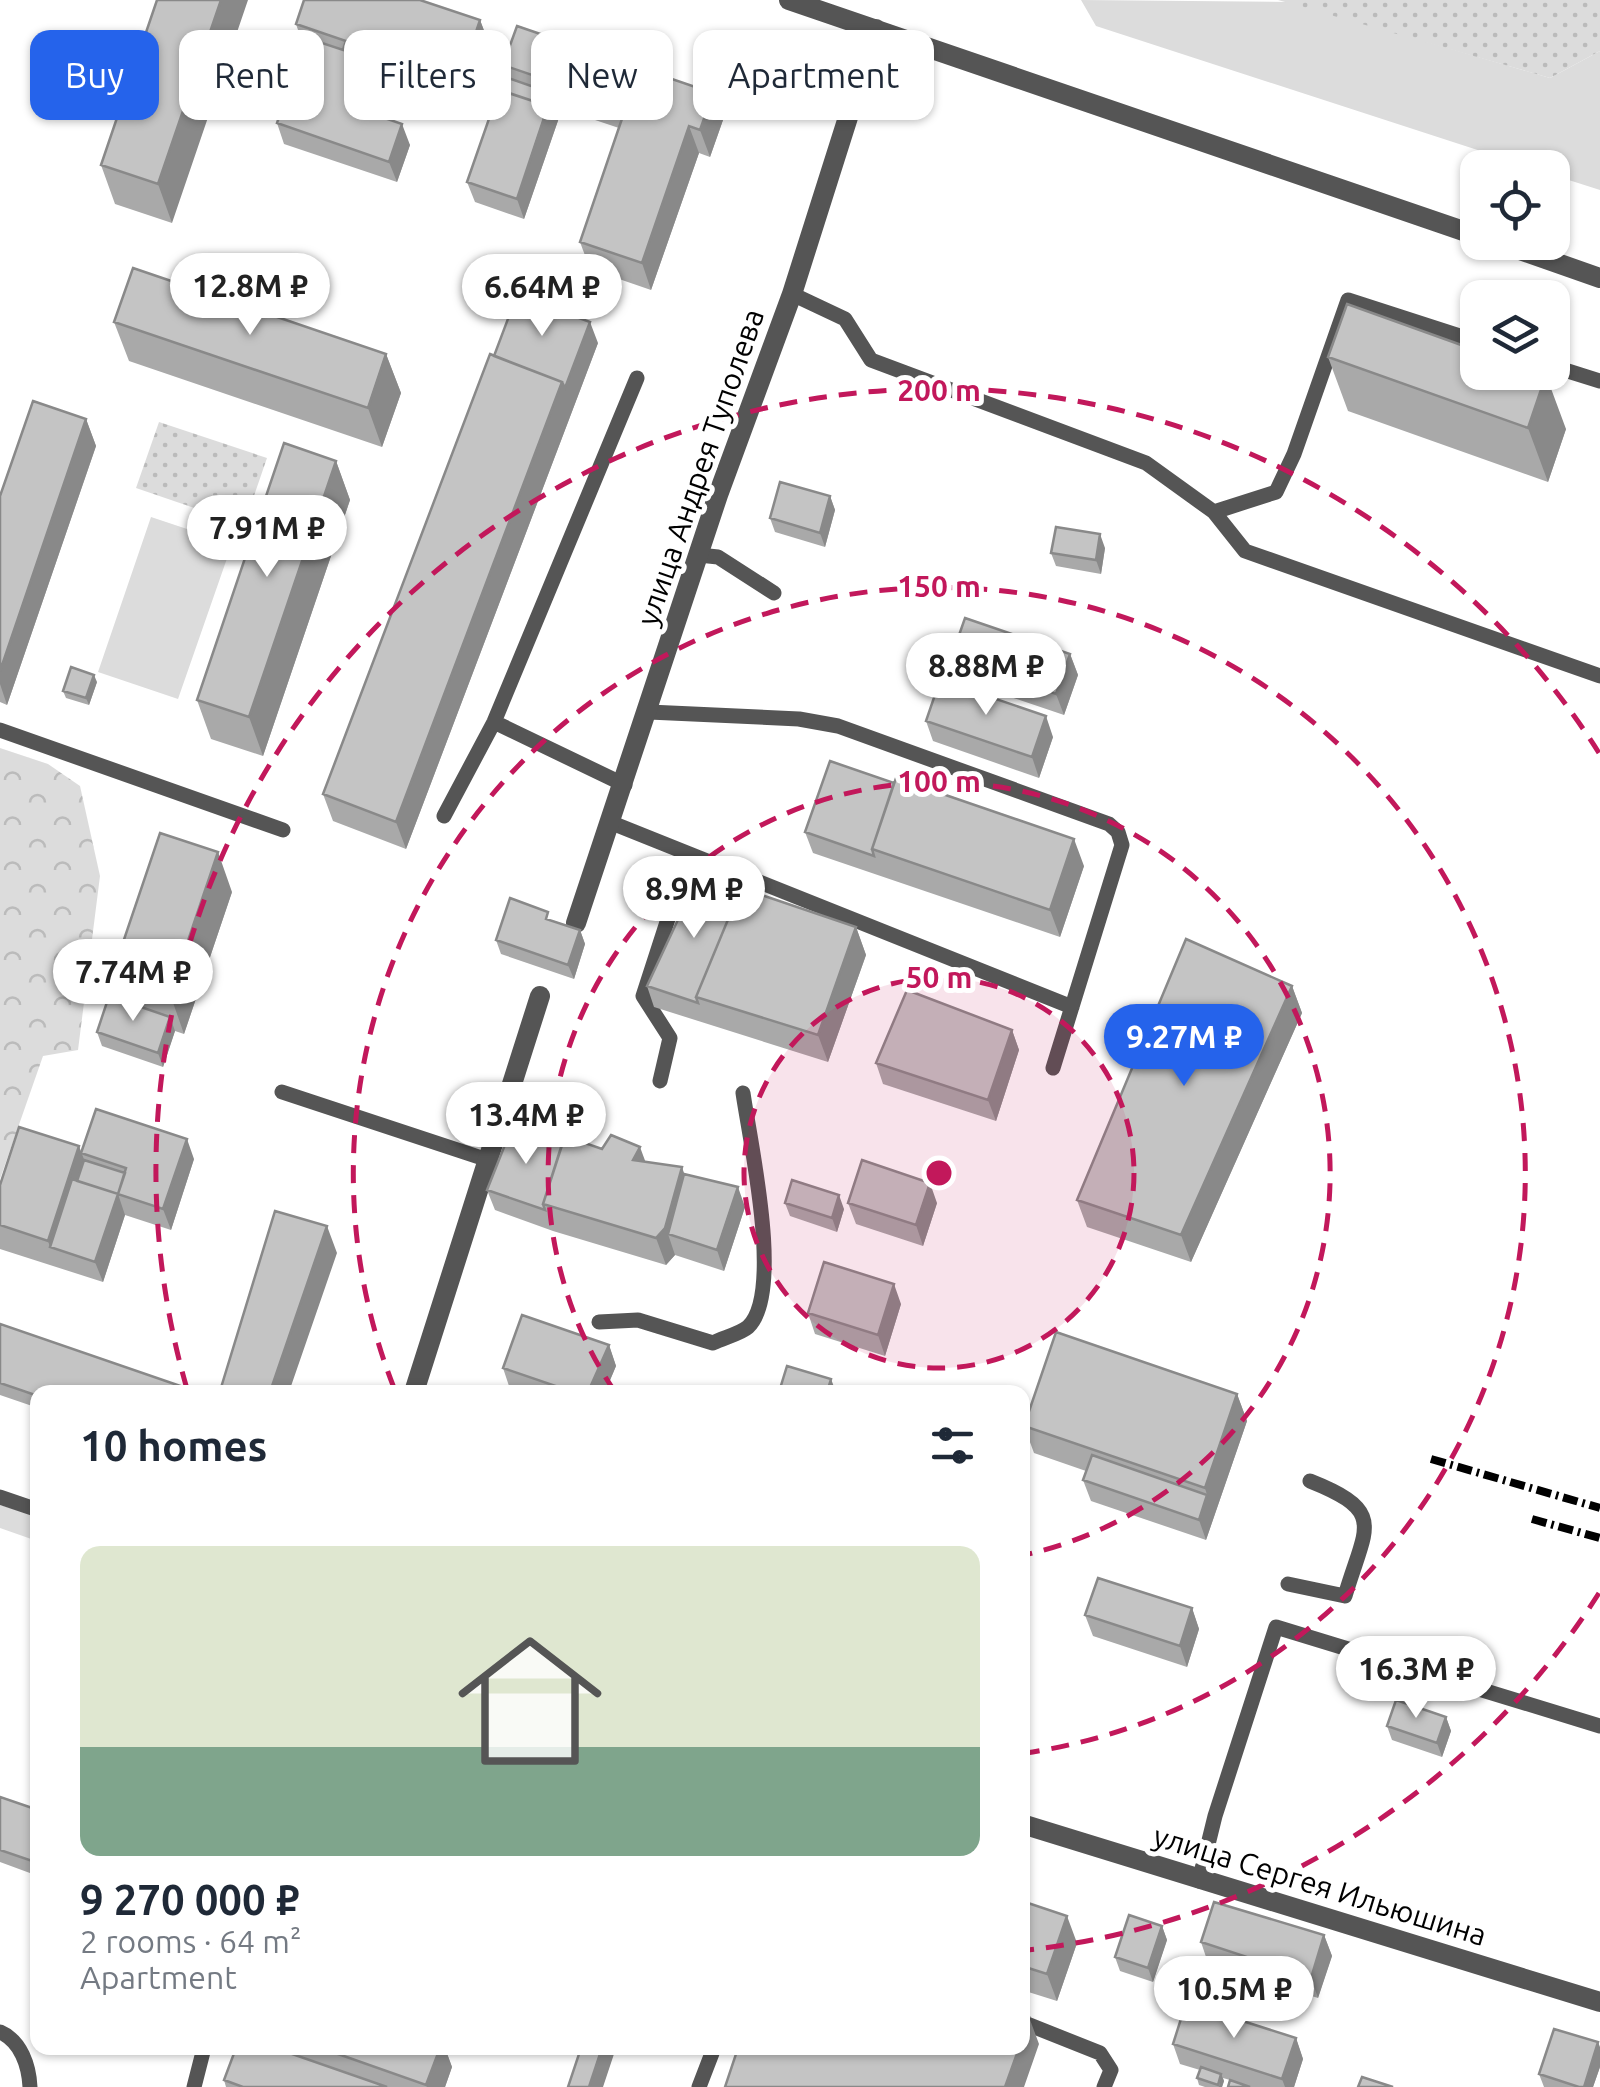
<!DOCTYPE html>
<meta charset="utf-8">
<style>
body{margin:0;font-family:Ubuntu,sans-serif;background:#f6f6f7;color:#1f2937;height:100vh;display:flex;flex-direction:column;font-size:38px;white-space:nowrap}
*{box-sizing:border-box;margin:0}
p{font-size:32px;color:#747a83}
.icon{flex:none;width:55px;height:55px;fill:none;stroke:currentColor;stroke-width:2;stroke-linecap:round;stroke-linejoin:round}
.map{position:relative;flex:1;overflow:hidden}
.side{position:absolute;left:30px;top:1385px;width:1000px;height:670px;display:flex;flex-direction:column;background:#fff;border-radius:20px;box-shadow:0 2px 8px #0004}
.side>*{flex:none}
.guide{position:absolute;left:30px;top:30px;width:1000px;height:90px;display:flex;gap:20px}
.tools{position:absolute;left:1460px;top:150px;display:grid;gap:20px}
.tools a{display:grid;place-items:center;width:110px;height:110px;border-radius:20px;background:#fff;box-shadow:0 2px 8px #0004;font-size:50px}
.price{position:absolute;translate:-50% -85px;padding:0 22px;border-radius:35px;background:#fff;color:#222;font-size:32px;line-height:65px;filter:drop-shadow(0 2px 5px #0008)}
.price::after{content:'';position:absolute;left:50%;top:60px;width:30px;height:22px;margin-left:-15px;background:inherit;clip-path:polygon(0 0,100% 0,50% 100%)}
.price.active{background:#2563eb;color:#fff}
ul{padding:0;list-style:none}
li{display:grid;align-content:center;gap:20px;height:530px;padding:0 50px}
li+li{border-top:2px solid #e0e1e3}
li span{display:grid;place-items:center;height:310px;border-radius:20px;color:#555}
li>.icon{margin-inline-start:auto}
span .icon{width:180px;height:180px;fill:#fffc;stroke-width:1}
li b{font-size:42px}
h2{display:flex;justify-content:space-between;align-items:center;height:120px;padding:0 50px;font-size:42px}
.tag{padding:0 35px;border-radius:20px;background:#fff;box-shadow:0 2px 8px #0004;font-size:35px;line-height:90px}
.tag.active{background:#2563eb;color:#fff}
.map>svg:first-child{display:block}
</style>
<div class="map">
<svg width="1600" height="2087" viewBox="0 0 1600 2087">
<defs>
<pattern id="forest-crowns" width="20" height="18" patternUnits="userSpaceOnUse" patternTransform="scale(2.5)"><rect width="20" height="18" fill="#dcdcdc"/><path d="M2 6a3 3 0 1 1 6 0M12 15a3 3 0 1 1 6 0" fill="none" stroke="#bbb"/></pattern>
<pattern id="park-dots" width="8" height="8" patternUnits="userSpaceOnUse" patternTransform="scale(2.5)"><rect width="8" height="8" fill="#dcdcdc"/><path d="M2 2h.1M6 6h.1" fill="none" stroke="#bbb" stroke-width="1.8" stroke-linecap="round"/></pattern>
</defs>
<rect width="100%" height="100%" fill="#fff"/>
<path fill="#dcdcdc" d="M1081 0 1291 2 1550 78 1600 51V190L1553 175 1552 168 1530 167 1096 26Z
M151 517 232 544 178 699 98 672Z
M0 1505 37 1516V1541L0 1528Z"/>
<path fill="url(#forest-crowns)" d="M0 748 48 764 80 786 100 876 78 1050 43 1056 0 1179Z"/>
<path fill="url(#park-dots)" d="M1278 0H1600V51L1550 78Z
M159 422 267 458 244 525 136 488Z"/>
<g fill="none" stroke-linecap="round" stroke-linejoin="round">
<path stroke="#555" stroke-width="15" d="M792 294 845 319 871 360 1146 463 1214 512 1276 492 1294 454 1348 300 1478 342
M1552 366 1600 381
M1214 512 1245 551 1600 676
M699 555 718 557 774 593
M649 712 799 719 838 726 1109 824 1118 832 1122 845 1053 1068
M494 722 625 785
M0 730 283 830
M444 816 494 722 637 378
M612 823 1072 1007
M660 1081 670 1038 643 996 689 854
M282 1092 491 1161
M599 1322 638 1320 713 1343C722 1338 740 1334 748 1327 784 1293 750 1142 743 1093
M0 1497 38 1510
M1288 1584 1345 1596C1365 1527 1388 1512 1310 1481
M1199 1881 1215 1816 1276 1627 1600 1726
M1022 2022 1100 2053 1111 2070 1104 2087
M0 2032C21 2041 29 2066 30 2087
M194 2087 204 2048
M699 2087 714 2048"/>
<path stroke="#555" stroke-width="20" d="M789 0 1478 236
M1497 242 1600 278
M576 923 718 495 792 294 876 29
M414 1392 540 996
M1022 1824 1600 2002"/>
<path stroke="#000" stroke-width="8" stroke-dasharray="15 5 2.5 5" stroke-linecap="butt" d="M1431 1459 1600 1508
M1532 1519 1600 1538"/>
</g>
<path fill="#a9a9a9" d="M157 0 172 223 115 204 101 165Z
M480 20 488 41 467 101 426 87 423 96 397 87 386 118 410 145 397 182 284 144 277 123 285 100 278 82 300 36 296 24Z
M503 65 713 93 723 120 710 157 699 153 651 290 590 269 580 242 619 128 562 109 524 219 475 202 467 182 508 78Z
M114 322 386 354 401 393 382 447 129 361Z
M598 343 406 849 333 821 323 794 494 356Z
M1328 357 1566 429 1548 482 1348 411Z
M86 419 96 446 7 705 0 702V496Z
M336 461 350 500 263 756 211 739 197 700Z
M830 496 835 510 825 547 775 532 770 518Z
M1105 548 1101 574 1056 566 1051 553Z
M1070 654 1078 675 1064 715 958 679 951 658Z
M97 682 89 705 66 698 63 691Z
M926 721 1053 737 1039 778 933 741Z
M805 832 1084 866 1060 937 813 853Z
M232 892 184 1034 175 1031 163 1067 102 1046 97 1032 121 1000 112 975Z
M739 893 856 927 866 955 828 1062 654 1007 647 986Z
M552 920 580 930 585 944 574 979 501 954 496 940Z
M1292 986 1302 1013 1191 1262 1087 1227 1077 1200Z
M1012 1030 1019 1050 996 1121 883 1084 876 1063Z
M563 1141 602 1149 684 1174 745 1207 724 1271 675 1255 666 1265 553 1231 495 1210 487 1190Z
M81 1153 194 1159 171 1230 125 1215 103 1282 0 1249V1185Z
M785 1203 844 1209 837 1232 790 1216Z
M848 1203H937L923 1246 856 1224Z
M901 1304 885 1356 815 1334 808 1313Z
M0 1324 38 1392V1408L0 1395Z
M609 1345 616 1366 605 1392H521L510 1389 503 1368Z
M1237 1394 1247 1421 1206 1540 1091 1501 1083 1480 1086 1471 1034 1453 1024 1426Z
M1192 1608 1199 1629 1187 1667 1093 1636 1085 1615Z
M1446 1717 1451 1731 1442 1757 1392 1740 1387 1726Z
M0 1797 38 1810V1876L0 1862Z
M1022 1901 1077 1943 1057 2001 1022 1990Z
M1162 1926 1167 1940 1153 1982 1120 1971 1115 1957Z
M1324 1935 1332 1956 1318 1998 1208 1963 1201 1942Z
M1296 2038 1303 2059 1294 2087H1228L1230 2080 1223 2078 1224 2081 1222 2087H1205L1199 2085 1197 2078 1200 2070 1180 2064 1173 2044Z
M236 2048H445L452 2067 445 2087H226L224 2080Z
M669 2048H688L686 2054Z
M1600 2067 1593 2087H1544L1539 2074Z"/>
<path fill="#898989" d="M221 0H248L172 223 158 184Z
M480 20 488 41 467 101 460 80Z
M390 66 397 87 381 135 373 114Z
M418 66 426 87 423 96 415 75Z
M713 93 723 120 710 157 700 130Z
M557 95 562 109 524 219 517 199 548 106Z
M402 124 410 145 397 182 389 162Z
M689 126 699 153 651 290 642 263Z
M590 322 598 343 406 849 396 822 562 382Z
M386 354 401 393 382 447 368 408Z
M1546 375 1566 429 1548 482 1528 428Z
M86 419 96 446 7 705 0 684V671Z
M336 461 350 500 263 756 249 717Z
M830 496 835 510 825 547 820 533Z
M1100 534 1105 548 1101 574 1096 560Z
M1070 654 1078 675 1064 715 1056 694Z
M94 675 97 682 89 705 86 698Z
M1046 716 1053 737 1039 778 1032 757Z
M1074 839 1084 866 1060 937 1050 910Z
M218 852 232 892 184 1034 170 994Z
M856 927 866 955 828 1062 818 1035Z
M580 930 585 944 574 979 568 965Z
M1292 986 1302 1013 1191 1262 1181 1235Z
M170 1017 175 1031 163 1067 158 1053Z
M1012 1030 1019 1050 996 1121 988 1100Z
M187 1139 194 1159 171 1230 163 1209Z
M79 1146 89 1173 50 1247 48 1241Z
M640 1147 650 1174 633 1160Z
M682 1167 691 1194 668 1234 675 1255 666 1265 656 1238Z
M930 1183 937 1203 923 1246 916 1225Z
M738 1187 745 1207 724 1271 717 1250Z
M118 1194 125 1215 103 1282 95 1262Z
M839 1195 844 1209 837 1232 832 1218Z
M327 1226 337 1253 289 1392H270Z
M894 1284 901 1304 885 1356 878 1335Z
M609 1345 616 1366 605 1392H588Z
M831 1379 836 1392H827Z
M1237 1394 1247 1421 1206 1540 1199 1520 1207 1495 1205 1488Z
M1192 1608 1199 1629 1187 1667 1180 1646Z
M1446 1717 1451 1731 1442 1757 1437 1743Z
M1067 1916 1077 1943 1057 2001 1047 1974Z
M1162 1926 1167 1940 1153 1982 1148 1968Z
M1324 1935 1332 1956 1318 1998 1311 1978Z
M1029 2017 1039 2044 1024 2087H1005L1019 2048H1022V2036Z
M1296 2038 1303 2059 1294 2087H1285L1282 2079Z
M1598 2042 1600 2047V2067L1593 2087H1584Z
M440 2048H445L452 2067 445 2087H427L426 2085Z
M602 2048H616L603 2087H589Z
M1221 2074 1224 2081 1222 2087H1219Z"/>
<path fill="#c4c4c4" stroke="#898989" stroke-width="2.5" d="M157 0H221L158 184 101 165Z
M304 0H420L480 20 460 80 418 66 415 75 390 66 373 114 402 124 389 162 277 123 290 85 278 82 295 34 343 50 346 41 296 24Z
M517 26 713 93 700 130 689 126 642 263 580 242 626 107 503 65Z
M508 78 557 95 551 113 548 106 503 91Z
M499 90 548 106 517 199 467 182Z
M133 268 386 354 368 408 114 322Z
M517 295 590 322 565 388 562 382 494 356Z
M1347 304 1478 351V372H1539L1546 375 1528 428 1328 357Z
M490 354 562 382 396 822 323 794Z
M33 401 86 419 0 671V496Z
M284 443 336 461 249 717 197 700Z
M780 482 830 496 820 533 770 518Z
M1056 527 1100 534 1096 560 1051 553Z
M965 618 1070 654 1056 694 951 658Z
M71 667 94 675 86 698 63 691Z
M940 680 1046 716 1032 757 926 721Z
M830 761 894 783 872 849 874 856 805 832Z
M896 778 1074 839 1050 910 872 849Z
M160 833 218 852 170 994 112 975Z
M697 879 739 893 696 997 698 1003 647 986Z
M741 888 856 927 818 1035 696 997Z
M510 898 548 912 546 919 580 930 568 965 496 940Z
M1186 939 1292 986 1181 1235 1077 1200Z
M907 990 1012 1030 988 1100 876 1063Z
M109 996 170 1017 158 1053 97 1032Z
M96 1109 187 1139 163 1209 118 1194 95 1262 50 1247 72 1179 118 1194 126 1168 81 1153Z
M19 1127 79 1146 48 1241 0 1225V1185Z
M512 1127 563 1141 543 1204 545 1210 487 1190Z
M611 1135 640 1147 633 1160 682 1167 665 1228 656 1238 543 1204 565 1136 602 1149Z
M84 1160 125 1173 118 1194 77 1181Z
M862 1160 930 1183 916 1225 848 1203Z
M684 1174 738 1187 717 1250 668 1234Z
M792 1180 839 1195 832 1218 785 1203Z
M275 1211 327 1226 270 1392H226L220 1391Z
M824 1262 894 1284 878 1335 808 1313Z
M522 1315 609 1345 588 1392H573L503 1368Z
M0 1324 192 1390 191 1392H38V1396L0 1383Z
M1056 1332 1237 1394 1205 1488 1024 1426Z
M787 1366 831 1379 827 1392H779Z
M1092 1455 1207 1495 1199 1520 1083 1480Z
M1098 1578 1192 1608 1180 1646 1085 1615Z
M1396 1700 1446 1717 1437 1743 1387 1726Z
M0 1797 38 1810V1863L0 1850Z
M1022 1901 1067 1916 1047 1974 1022 1966Z
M1214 1902 1324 1935 1311 1978 1201 1942Z
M1129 1915 1162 1926 1148 1968 1115 1957Z
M1186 2003 1296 2038 1282 2079 1173 2044Z
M1022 2015 1029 2017 1022 2036Z
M1554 2029 1598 2042 1584 2087H1579L1539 2074Z
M236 2048H275L387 2087H243L224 2080Z
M321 2048H440L426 2085Z
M581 2048H602L589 2087H568Z
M738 2048H1019L1005 2087H725Z
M1201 2067 1221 2074 1218 2085 1197 2078Z
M1362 2077 1393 2087H1358Z
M1230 2080 1250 2087H1228Z"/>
<circle cx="939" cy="1173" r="195" fill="#c2185b" fill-opacity=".12"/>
<g fill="none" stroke="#c2185b" stroke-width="5" stroke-dasharray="18 12">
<circle cx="939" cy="1173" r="195"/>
<path d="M615 1392A391 391 0 1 1 1024 1555"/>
<path d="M394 1388A586 586 0 1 1 1026 1753"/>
<path d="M1599 1593A782 782 0 0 1 1028 1950M187 1389A782 782 0 0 1 1599 753"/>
</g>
<g text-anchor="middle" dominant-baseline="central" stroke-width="10" stroke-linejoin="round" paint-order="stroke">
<g font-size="30" fill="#000" stroke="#fff">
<text transform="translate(700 467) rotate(-71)">улица Андрея Туполева</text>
<text transform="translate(1320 1885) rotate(17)">улица Сергея Ильюшина</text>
</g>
</g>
<circle cx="939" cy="1173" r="15" fill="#c2185b" stroke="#fff" stroke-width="5"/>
<g font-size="30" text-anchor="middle" font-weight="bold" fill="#c2185b" stroke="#fff" stroke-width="10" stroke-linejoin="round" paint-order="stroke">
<text x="939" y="401">200 m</text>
<text x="939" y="597">150 m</text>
<text x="939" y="792">100 m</text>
<text x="939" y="988">50 m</text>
</g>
</svg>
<div class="tools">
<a><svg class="icon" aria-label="locate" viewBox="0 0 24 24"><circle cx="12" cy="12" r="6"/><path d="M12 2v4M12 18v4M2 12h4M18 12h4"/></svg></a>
<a><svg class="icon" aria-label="layers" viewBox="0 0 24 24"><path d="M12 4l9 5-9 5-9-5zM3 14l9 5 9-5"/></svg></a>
</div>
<b class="price" style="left:250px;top:338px">12.8M ₽</b>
<b class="price" style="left:542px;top:339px">6.64M ₽</b>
<b class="price" style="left:267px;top:580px">7.91M ₽</b>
<b class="price" style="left:986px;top:718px">8.88M ₽</b>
<b class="price" style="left:694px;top:941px">8.9M ₽</b>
<b class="price" style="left:133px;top:1024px">7.74M ₽</b>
<b class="price active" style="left:1184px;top:1089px">9.27M ₽</b>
<b class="price" style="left:526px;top:1167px">13.4M ₽</b>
<b class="price" style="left:1416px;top:1721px">16.3M ₽</b>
<b class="price" style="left:1234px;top:2041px">10.5M ₽</b>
<div class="guide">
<a class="tag active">Buy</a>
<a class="tag">Rent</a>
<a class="tag">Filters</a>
<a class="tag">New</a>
<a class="tag">Apartment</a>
</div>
<section class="side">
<h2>10 homes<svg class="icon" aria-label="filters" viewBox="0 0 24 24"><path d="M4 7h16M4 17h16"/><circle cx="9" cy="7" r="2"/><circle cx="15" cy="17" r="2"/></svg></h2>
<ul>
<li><span style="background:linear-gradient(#dfe7d0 65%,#7fa58c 0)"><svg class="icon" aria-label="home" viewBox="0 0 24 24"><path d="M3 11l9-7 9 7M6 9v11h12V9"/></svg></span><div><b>9 270 000 ₽</b><p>2 rooms · 64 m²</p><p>Apartment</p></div></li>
</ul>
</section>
</div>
